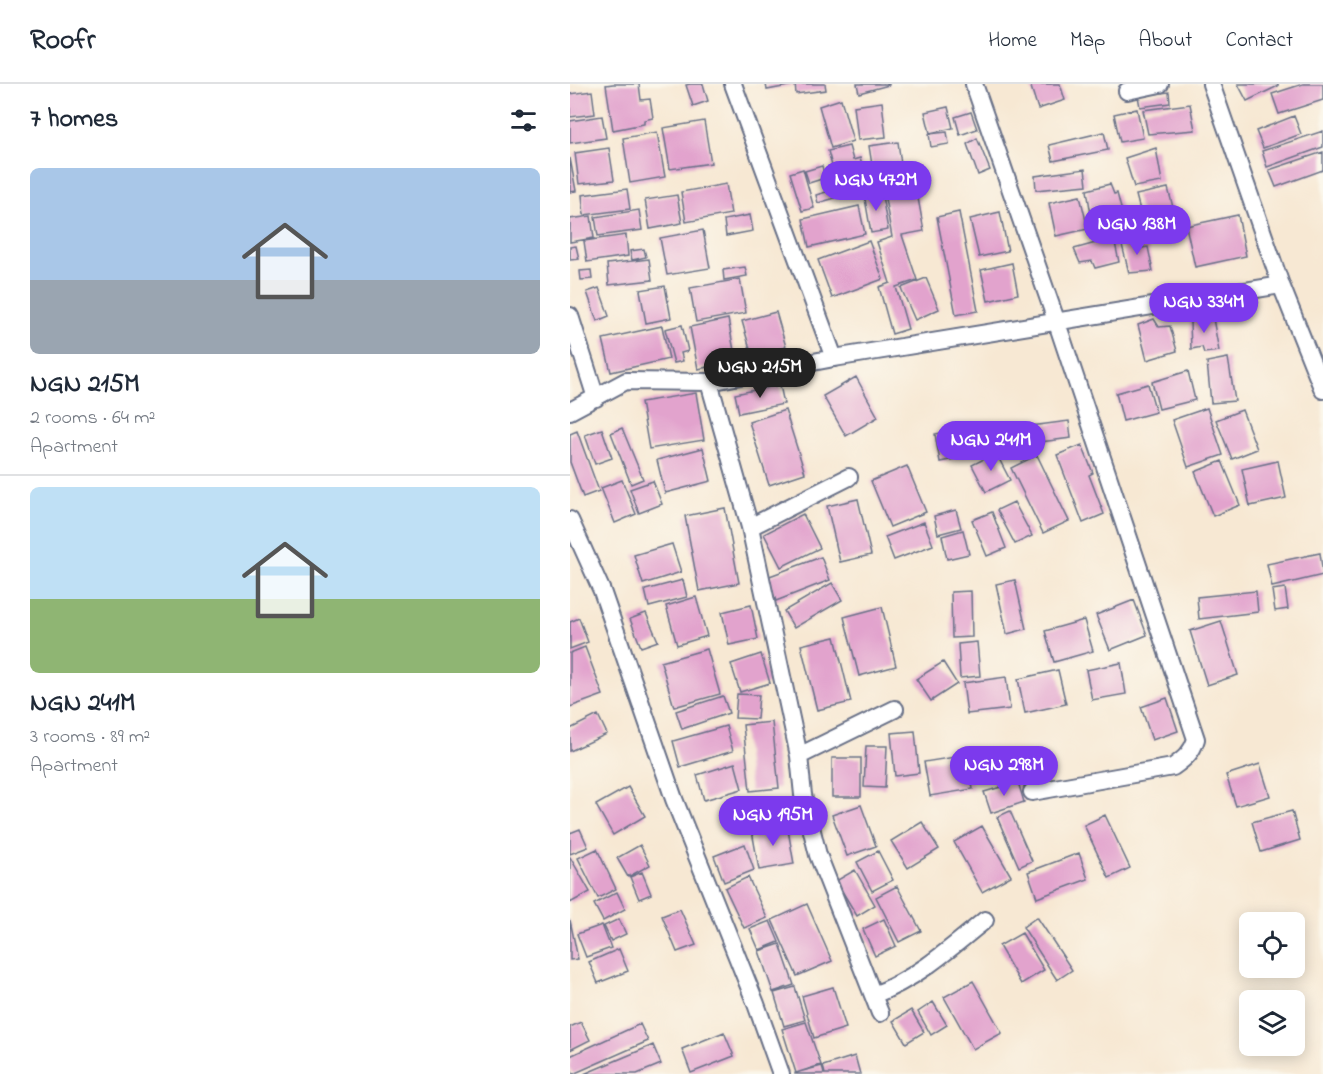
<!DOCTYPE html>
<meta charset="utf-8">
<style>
body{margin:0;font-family:"Indie Flower",sans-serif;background:#f6f6f7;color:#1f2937;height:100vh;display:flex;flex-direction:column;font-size:22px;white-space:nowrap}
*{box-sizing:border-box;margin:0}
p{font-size:20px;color:#747a83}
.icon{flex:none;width:33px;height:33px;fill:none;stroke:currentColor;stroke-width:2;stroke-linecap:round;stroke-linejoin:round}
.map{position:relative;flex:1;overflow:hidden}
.side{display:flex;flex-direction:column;background:#fff;width:570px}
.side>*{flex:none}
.buttons{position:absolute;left:669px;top:828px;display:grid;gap:12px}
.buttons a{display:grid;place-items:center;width:66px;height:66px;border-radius:9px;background:#fff;box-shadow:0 3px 15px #0003;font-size:30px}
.price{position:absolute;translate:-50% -51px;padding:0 14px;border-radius:21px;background:#7c3aed;color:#fff;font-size:20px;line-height:39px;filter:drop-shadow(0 2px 3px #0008)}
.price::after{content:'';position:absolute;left:50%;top:36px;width:18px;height:14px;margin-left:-9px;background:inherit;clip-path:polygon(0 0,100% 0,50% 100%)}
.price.selected{background:#222;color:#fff}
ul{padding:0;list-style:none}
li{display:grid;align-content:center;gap:12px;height:318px;padding:0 30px}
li+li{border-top:2px solid #e0e1e3}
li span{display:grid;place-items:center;height:186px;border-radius:9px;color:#555}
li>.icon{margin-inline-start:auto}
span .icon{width:108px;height:108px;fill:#fffc;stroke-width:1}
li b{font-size:26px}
h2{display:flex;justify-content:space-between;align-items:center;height:72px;padding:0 30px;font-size:26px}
header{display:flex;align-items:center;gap:36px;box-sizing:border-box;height:84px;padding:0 30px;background:#fff;border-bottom:2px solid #e0e1e3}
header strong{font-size:28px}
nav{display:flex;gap:33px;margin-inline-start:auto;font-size:21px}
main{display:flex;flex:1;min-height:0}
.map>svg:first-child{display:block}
</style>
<header>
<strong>Roofr</strong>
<nav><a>Home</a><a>Map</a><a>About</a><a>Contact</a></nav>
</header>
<main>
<section class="side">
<h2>7 homes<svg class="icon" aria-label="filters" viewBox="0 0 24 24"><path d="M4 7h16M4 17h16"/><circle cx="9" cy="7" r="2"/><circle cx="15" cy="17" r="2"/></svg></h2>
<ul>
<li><span style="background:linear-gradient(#a9c7e8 60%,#9aa5b1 0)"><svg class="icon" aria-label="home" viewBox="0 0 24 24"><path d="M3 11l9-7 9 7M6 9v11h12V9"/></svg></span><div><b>NGN 215M</b><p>2 rooms · 64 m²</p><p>Apartment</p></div></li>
<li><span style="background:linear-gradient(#bfe0f5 60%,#8fb573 0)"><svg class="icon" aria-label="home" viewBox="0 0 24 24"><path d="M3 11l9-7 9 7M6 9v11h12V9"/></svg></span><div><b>NGN 241M</b><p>3 rooms · 89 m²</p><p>Apartment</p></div></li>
</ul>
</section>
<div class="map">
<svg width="753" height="990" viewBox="0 0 753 990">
<rect width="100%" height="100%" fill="#fbf7ec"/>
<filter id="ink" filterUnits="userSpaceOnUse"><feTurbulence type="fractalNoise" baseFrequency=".0167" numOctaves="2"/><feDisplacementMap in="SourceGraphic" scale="12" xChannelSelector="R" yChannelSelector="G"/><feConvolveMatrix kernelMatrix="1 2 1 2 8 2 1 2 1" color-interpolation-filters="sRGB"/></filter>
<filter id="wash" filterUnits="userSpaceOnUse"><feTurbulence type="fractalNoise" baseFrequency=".008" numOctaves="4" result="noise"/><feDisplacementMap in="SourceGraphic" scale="24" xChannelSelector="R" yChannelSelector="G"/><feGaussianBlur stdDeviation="1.35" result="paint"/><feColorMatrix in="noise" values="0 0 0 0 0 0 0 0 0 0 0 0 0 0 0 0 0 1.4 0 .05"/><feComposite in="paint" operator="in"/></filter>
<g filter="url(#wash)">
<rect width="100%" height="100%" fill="#f7e8d3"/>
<g id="blocks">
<path fill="#e2a3cd" d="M43 0H69L71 16 80 15 83 34 74 36V40L43 46 36 1Z
M120 0H133L138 17 123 22 116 1Z
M196 0H224V1L197 6Z
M225 0H255L256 6 226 10Z
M287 0H319V1L289 9Z
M460 0H490L495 16 468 25Z
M668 0H708V2L677 17Z
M733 0H753V16L709 30 702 10Z
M22 7 25 30 0 33V10Z
M599 8 600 19 570 23 568 12Z
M271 15 283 57 261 64 249 22Z
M312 18 316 53 288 56 284 22Z
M620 20 625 46 578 50 573 26Z
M378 23 383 44 360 49 355 28Z
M567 25 573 54 550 58 544 30Z
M401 28 407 45 390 51 385 33Z
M32 32 36 54 0 59V37Z
M724 32 731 50 693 64 686 47Z
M134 37 141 79 100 85 93 44Z
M753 47V63L697 83 692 67Z
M87 48 95 93 60 99 53 54Z
M377 48 379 60 361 63 359 50Z
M534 48 538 66 483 77 479 61Z
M407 54 420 86 408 91 397 60Z
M328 58 333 95 305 100 299 62Z
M279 62 283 76 290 74 297 100 269 108 258 67Z
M39 64 44 96 9 100 5 69Z
M586 64 592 98 564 103 555 74Z
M753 68V86L706 103 699 86Z
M0 74 6 107 0 108Z
M252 82 255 94 239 99 235 87Z
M233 85 244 124 232 127 220 89Z
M515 85 517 101 466 106 465 92Z
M156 100 161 130 116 138 111 108Z
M540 100 544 110 547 109 554 136 523 143 517 106Z
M346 103 354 147 332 151 347 196 326 203 338 245 322 250 309 203 320 199 307 158 322 153 314 109Z
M598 104 606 135 574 142 566 111Z
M57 105 60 125 14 131 12 111Z
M263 106 265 114 248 119 246 111Z
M311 106 318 146 301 149 294 109Z
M107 111 112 139 80 145 75 116Z
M510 112 518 145 486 152 479 119Z
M289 122 295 150 239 163 233 135Z
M69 126 72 146 28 152 25 133Z
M389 128 408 227 386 231 367 133Z
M430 128 438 167 409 173 400 135Z
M180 131 183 147 156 152 154 136Z
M668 131 676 172 625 183 616 142Z
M21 132 24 154 0 158V135Z
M133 146 140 184 97 191 90 154Z
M56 151 58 172 17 178 14 157Z
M569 151 572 164 578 163 583 187 559 189 551 157Z
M544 154 549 178 525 184 522 177 510 179 504 165Z
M299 157 313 195 262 214 248 176Z
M6 162 9 175 0 176V163Z
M74 165 76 173 62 176 60 167Z
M79 175 82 196 39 201 37 180Z
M442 179 448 210 418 217 411 186Z
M175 183 177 192 154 196 153 186Z
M21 186 22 195 11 196 10 187Z
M356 194 369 225 345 236 331 204Z
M170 195 176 229 126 238 120 204Z
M95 202 101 234 76 239 70 206Z
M29 204 39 232 27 237 17 208Z
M630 223 632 234 609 237 608 227Z
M206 228 216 263 182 272 172 237Z
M642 229 649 267 634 269 632 263 621 265 620 238 634 235V230Z
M158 235 166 277 128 285 120 243Z
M584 235 589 243 600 242 607 267 577 276 568 241Z
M112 241 118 267 111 269 113 277 104 279 95 245Z
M92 242 99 275 41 288 33 255Z
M658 274 665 317 641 319 637 278Z
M618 287 625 316 589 325 582 298Z
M286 293 308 333 276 352 253 312Z
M578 300 586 328 553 337 546 309Z
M210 301 214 320 169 329 165 310Z
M126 309 134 356 79 365 71 318Z
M637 324 653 371 618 383 602 336Z
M215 326 235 389 199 401 179 338Z
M672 326 687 365 662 375 646 336Z
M499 337 501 354 455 360 453 343Z
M52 344 73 395 61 400 41 349Z
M32 345 42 374 25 380 15 351Z
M393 345 399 372 370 378 365 350Z
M7 347 29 407 13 413 0 378V350Z
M512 361 523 389 519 391 534 430 513 439 487 371Z
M133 364 141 397 95 409 87 376Z
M426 369 440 396 416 408 402 381Z
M467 371 499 437 473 449 441 384Z
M652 377 670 421 643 432 625 388Z
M708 377 716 414 680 422 672 385Z
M337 382 356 428 320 443 301 397Z
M52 396 66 430 45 439 31 404Z
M83 397 92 420 69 429 60 405Z
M288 415 301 471 270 478 257 422Z
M444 418 462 452 445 460 427 426Z
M155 424 169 499 129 507 115 432Z
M386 426 391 444 368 450 364 432Z
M422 428 436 464 417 472 402 436Z
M233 430 250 464 211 483 194 450Z
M354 438 363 461 324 476 315 453Z
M393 446 399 470 377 475 372 452Z
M102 460 111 488 73 500 64 471Z
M750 469 753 491 702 503 697 480Z
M251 473 260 496 206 517 197 493Z
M113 496 117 513 79 523 75 506Z
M445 496 456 545 437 550 426 500Z
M262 499 272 516 224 544 214 527Z
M715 504 718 525 705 527 702 506Z
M401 507 402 553 382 554 381 508Z
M686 507 688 528 629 535 627 513Z
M126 513 137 552 107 561 96 522Z
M564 516 577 551 540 566 526 531Z
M181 521 188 555 159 561 152 528Z
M312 523 326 582 289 592 274 533Z
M76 529 88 557 71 563 60 535Z
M9 534 18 558 0 565V538Z
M514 536 523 567 484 578 475 547Z
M651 537 668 591 637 601 620 547Z
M265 553 281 618 247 626 231 561Z
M407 558 410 592 390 594 388 560Z
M15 563 33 611 0 623V569Z
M137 565 150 610 104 623 91 578Z
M191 570 200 599 170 608 161 580Z
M373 578 387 600 361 617 346 595Z
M551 579 556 610 522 616 516 586Z
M488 586 496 620 455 629 448 595Z
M436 593 440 625 397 630 393 599Z
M167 610 189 611 187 635 165 634Z
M153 612 159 629 112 645 106 627Z
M597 614 608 647 582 656 571 623Z
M28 631 37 650 0 667V645Z
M202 638 209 704 180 707 173 641Z
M156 642 163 667 110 683 103 657Z
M345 647 349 689 325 692 321 649Z
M296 662H317L315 704 294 703Z
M397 671 403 705 360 712 354 678Z
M262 674H291V713H262Z
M165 679 172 705 134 716 127 691Z
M690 680 700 712 666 722 656 691Z
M448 698 454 718 421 729 414 708Z
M58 703 75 732 43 751 26 721Z
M291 721 306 762 277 772 262 731Z
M440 727 462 777 449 783 427 733Z
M722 727 730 756 691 768 682 738Z
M535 731 560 784 539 794 514 741Z
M352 738 369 765 338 784 321 757Z
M217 740 224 780 189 786 182 747Z
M412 742 441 792 412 808 384 758Z
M10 745 18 763 0 770V749Z
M175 760 184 786 154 798 144 772Z
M70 761 80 781 58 793 47 774Z
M27 765 46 805 28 814 8 774Z
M308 767 323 796 302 807 287 778Z
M509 769 518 795 467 814 458 788Z
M0 773 20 808 0 819Z
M285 786 305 821 287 832 266 797Z
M72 788 81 810 69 815 60 793Z
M178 793 197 834 174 844 155 804Z
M327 802 351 847 329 858 306 813Z
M47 808 55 825 33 837 24 820Z
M237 820 262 877 227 892 202 836Z
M110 825 126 861 107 868 92 832Z
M467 833 502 886 487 896 453 843Z
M49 835 56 850 41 857 34 842Z
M314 835 326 862 305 872 293 845Z
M0 836 8 875 0 876Z
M200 837 209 858 189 866 180 845Z
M32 841 41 864 16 873 7 850Z
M452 849 474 886 451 900 429 862Z
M210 860 224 901 203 908 189 867Z
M49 865 58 887 28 899 19 878Z
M403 897 432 949 403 965 374 913Z
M225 903 235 936 214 942 204 909Z
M263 903 276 944 244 954 232 912Z
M363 918 377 941 361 951 348 928Z
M341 926 354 948 336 959 323 937Z
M11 938 20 956 0 966V943Z
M236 938 251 981 226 989 212 945Z
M70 940 78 957 3 990 0 983V972Z
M154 948 164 972 121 989 112 965Z
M83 961 91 980 67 990H14Z
M285 972 290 990H255L253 982Z
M252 982 254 990H225V989Z"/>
</g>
</g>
<g filter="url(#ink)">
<use href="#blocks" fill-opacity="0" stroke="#687087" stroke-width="1.5"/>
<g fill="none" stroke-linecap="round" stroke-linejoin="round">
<defs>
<path id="street" d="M163 0 264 274
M404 0 486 236 626 655C622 669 614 675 603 683L462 708
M641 0 711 201 753 306
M557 7 590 0
M0 232 26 314
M139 298 180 443 229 672 233 711 248 771 310 929
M0 327 56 297 139 298 264 274 711 201
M0 436 32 507 104 715 186 920 211 990
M180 443 279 393
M229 672 325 625
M303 911C345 896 381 864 415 836"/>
</defs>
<use href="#street" stroke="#687087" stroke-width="20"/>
<use href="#street" stroke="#fff" stroke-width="16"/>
</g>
</g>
</svg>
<div class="buttons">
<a><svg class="icon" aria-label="locate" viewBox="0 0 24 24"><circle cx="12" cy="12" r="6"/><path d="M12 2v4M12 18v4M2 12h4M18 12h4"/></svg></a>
<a><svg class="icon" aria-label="layers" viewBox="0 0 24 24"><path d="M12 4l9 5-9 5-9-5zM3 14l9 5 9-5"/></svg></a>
</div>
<b class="price" style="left:306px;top:128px">NGN 472M</b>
<b class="price" style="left:567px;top:172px">NGN 138M</b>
<b class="price" style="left:634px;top:250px">NGN 334M</b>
<b class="price selected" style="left:190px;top:315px">NGN 215M</b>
<b class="price" style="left:421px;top:388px">NGN 241M</b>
<b class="price" style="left:434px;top:713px">NGN 298M</b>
<b class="price" style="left:203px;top:763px">NGN 195M</b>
</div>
</main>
